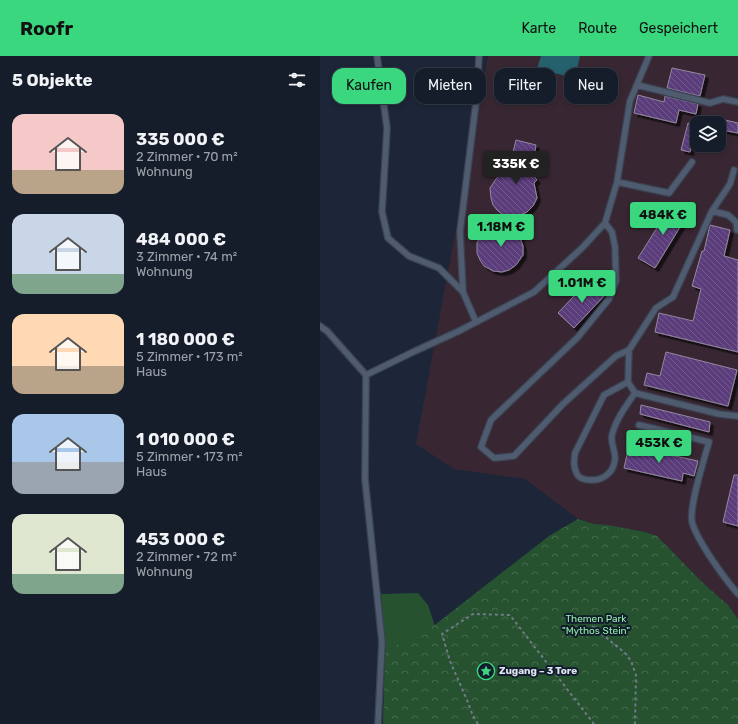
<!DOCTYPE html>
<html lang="de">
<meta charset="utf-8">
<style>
body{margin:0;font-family:Rubik,sans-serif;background:#222936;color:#f1f3f6;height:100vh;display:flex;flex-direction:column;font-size:15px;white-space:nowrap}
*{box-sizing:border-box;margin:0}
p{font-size:13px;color:#9da1a8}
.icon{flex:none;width:22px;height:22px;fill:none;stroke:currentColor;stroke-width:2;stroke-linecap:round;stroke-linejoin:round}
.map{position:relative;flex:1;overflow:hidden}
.details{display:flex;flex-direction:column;background:#151c2a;width:320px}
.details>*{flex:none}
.hud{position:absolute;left:12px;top:12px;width:346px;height:36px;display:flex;gap:8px}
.controls{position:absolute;left:370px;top:60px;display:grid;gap:8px}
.controls a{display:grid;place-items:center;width:36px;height:36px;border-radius:8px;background:#151c2a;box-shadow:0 2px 6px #0003,0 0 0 1px #343a47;font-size:20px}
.price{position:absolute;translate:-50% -34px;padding:0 9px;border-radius:4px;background:#3ad77f;color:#111;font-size:13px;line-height:26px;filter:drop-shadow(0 1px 2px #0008)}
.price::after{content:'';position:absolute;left:50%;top:24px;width:12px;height:9px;margin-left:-6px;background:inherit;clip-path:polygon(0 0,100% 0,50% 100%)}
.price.current{background:#222;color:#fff}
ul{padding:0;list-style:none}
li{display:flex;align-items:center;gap:12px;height:100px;padding:0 12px}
li span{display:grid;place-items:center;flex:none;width:112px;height:80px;border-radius:12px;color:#555}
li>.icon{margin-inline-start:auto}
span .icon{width:48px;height:48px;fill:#fffc;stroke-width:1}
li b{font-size:17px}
h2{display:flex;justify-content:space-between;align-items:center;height:48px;padding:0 12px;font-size:17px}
.tag{padding:0 14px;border-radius:12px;background:#151c2a;box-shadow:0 2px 6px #0003,0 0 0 1px #343a47;font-size:14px;line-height:36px}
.tag.current{background:#3ad77f;color:#111}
header{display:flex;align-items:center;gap:24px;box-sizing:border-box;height:56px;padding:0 20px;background:#3ad77f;color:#111}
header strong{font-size:19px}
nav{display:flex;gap:22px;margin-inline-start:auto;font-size:14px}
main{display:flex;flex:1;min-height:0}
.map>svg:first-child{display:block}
</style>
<header>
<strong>Roofr</strong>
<nav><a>Karte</a><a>Route</a><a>Gespeichert</a></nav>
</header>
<main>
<section class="details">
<h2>5 Objekte<svg class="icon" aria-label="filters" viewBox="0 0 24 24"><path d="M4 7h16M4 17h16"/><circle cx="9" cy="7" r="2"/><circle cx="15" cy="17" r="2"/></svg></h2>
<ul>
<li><span style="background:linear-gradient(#f6c9c9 70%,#b9a48a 0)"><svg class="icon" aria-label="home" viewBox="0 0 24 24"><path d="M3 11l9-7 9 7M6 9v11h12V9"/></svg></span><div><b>335 000 €</b><p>2 Zimmer · 70 m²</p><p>Wohnung</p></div></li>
<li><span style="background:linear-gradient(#c9d6e8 75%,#7fa58c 0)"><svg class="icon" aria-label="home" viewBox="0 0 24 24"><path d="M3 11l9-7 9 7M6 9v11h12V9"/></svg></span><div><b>484 000 €</b><p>3 Zimmer · 74 m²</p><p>Wohnung</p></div></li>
<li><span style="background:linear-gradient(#ffd9b3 65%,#b9a48a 0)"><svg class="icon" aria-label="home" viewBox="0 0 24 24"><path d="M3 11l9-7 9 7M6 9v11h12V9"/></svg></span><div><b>1 180 000 €</b><p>5 Zimmer · 173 m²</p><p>Haus</p></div></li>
<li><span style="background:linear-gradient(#a9c7e8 60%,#9aa5b1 0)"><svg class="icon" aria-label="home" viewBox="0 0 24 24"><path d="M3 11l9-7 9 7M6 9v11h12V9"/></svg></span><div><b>1 010 000 €</b><p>5 Zimmer · 173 m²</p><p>Haus</p></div></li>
<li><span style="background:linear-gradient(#dfe7d0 75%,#7fa58c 0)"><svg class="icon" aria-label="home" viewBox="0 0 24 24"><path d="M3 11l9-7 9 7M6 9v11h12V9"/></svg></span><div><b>453 000 €</b><p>2 Zimmer · 72 m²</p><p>Wohnung</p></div></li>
</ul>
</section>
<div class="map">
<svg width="418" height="668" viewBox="0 0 418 668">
<defs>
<pattern id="park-crowns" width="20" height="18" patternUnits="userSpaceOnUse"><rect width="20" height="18" fill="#265230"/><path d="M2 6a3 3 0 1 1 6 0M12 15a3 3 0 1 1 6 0" fill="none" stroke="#456b4e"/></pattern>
<pattern id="building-back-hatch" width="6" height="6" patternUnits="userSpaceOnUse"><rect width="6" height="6" fill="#5c3c7c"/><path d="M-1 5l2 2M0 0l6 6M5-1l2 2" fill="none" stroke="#73588f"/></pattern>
<filter id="shadow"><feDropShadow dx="3.5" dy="3.5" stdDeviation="0" flood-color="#0009"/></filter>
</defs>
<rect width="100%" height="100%" fill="#1c2638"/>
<path fill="#382732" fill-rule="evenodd" d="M168 0H418V563L408 549 384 528 337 480 325 476 288 469 274 468 258 463 205 423 134 413 96 388ZM377 67H399V89H377Z"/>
<path fill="#265230" d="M98 537 108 549 127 607 64 663 65 585 61 538Z"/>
<path fill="url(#park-crowns)" d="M258 463 274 468 288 469 325 476 337 480 384 528 408 549 418 563V668H63L65 595 116 568 229 480Z"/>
<path fill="#24616c" d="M221 0H260L255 22 217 13Z"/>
<path fill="url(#building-back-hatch)" stroke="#9389a0" filter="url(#shadow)" d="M352 12 385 19 380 40 347 32Z
M318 39 344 46 345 40 378 48 376 58 359 54 356 67 314 57Z
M405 64 418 67V77L402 74Z
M368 67 376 69 370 96 361 94Z
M196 84 216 89 215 95 210 115 217 124 214 127 217 142 213 150 207 156 189 163 178 155 173 149 171 142 170 132 176 123 180 119 212 105 192 100Z
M352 148 368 158 335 212 318 202Z
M193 166 204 179 200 182 203 190V199L196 209 189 214 182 216 173 215 164 210 160 204 157 197V187L162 178 168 173Z
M390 169 410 174 404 200 418 204V296L335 276 339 257 373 265 381 233 372 230 382 195H384Z
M269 224 285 239 254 272 238 257Z
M346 296 417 314 408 350 324 329 327 317 340 320Z
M321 349 390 366 389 376 320 358Z
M309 390 378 405 374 420 363 417 362 425 304 412Z
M414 419H418V470L403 466Z"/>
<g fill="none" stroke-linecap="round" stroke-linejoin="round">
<defs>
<path id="service" d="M57 0 67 72 62 156 68 182 89 200 119 212 143 236 156 266
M317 29 390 47 403 43 418 46
M297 126 349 137 372 106
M392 155 408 159 416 166 417 174
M285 167 292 176 295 191 296 225 289 243 258 281 171 364 161 391 174 402 194 400 243 348 296 300 309 294 336 252 353 241 392 155 410 128 414 114
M143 236 140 176 157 38 159 0
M0 270 7 275 46 319
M308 326 309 294
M315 337 308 326 284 339 255 397C254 404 253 411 257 418 259 422 265 424 270 424 282 425 294 417 295 403 296 396 290 387 292 379 296 363 306 350 315 337L399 358 417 360
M319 369 389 386C384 404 369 450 372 466 377 485 405 523 418 538
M58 668 62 586 45 423 46 319 93 296 139 275 214 236 262 192 285 167 297 126 310 45 329 0"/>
</defs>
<use href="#service" stroke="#3a4251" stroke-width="8"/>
<path stroke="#717a89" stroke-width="2" stroke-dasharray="3 3" stroke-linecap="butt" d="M272 570 305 597 311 605 316 619 315 668
M158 668 153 660 147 644 130 605 122 578 153 558 190 559 274 668"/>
<use href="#service" stroke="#4f5b6f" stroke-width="5.5"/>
</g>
<defs>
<symbol id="sight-ring" viewBox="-11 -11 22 22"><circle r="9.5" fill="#121c2d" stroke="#3ad77f" stroke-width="1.5"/><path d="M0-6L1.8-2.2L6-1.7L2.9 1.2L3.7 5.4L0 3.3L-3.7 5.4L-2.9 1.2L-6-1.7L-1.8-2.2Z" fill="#3ad77f"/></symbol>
</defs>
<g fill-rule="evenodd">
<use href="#sight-ring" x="156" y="605" width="20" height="20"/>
</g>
<g text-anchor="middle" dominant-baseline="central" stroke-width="4" stroke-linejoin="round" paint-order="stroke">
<g font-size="10" fill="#93f1a6" stroke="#121c2d">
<text x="276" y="563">Themen Park<tspan x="276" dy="12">"Mythos Stein"</tspan></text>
</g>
<g font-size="10" font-weight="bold" fill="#dee5f1" stroke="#121c2d" text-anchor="start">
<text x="179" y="615">Zugang – 3 Tore</text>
</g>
</g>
</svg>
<div class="controls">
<a><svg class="icon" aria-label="layers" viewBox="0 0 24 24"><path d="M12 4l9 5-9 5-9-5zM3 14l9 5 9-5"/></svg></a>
</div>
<b class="price current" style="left:196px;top:129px">335K €</b>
<b class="price" style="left:343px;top:180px">484K €</b>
<b class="price" style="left:181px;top:192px">1.18M €</b>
<b class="price" style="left:262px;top:248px">1.01M €</b>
<b class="price" style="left:339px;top:408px">453K €</b>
<div class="hud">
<a class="tag current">Kaufen</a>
<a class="tag">Mieten</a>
<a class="tag">Filter</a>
<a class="tag">Neu</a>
</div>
</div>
</main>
